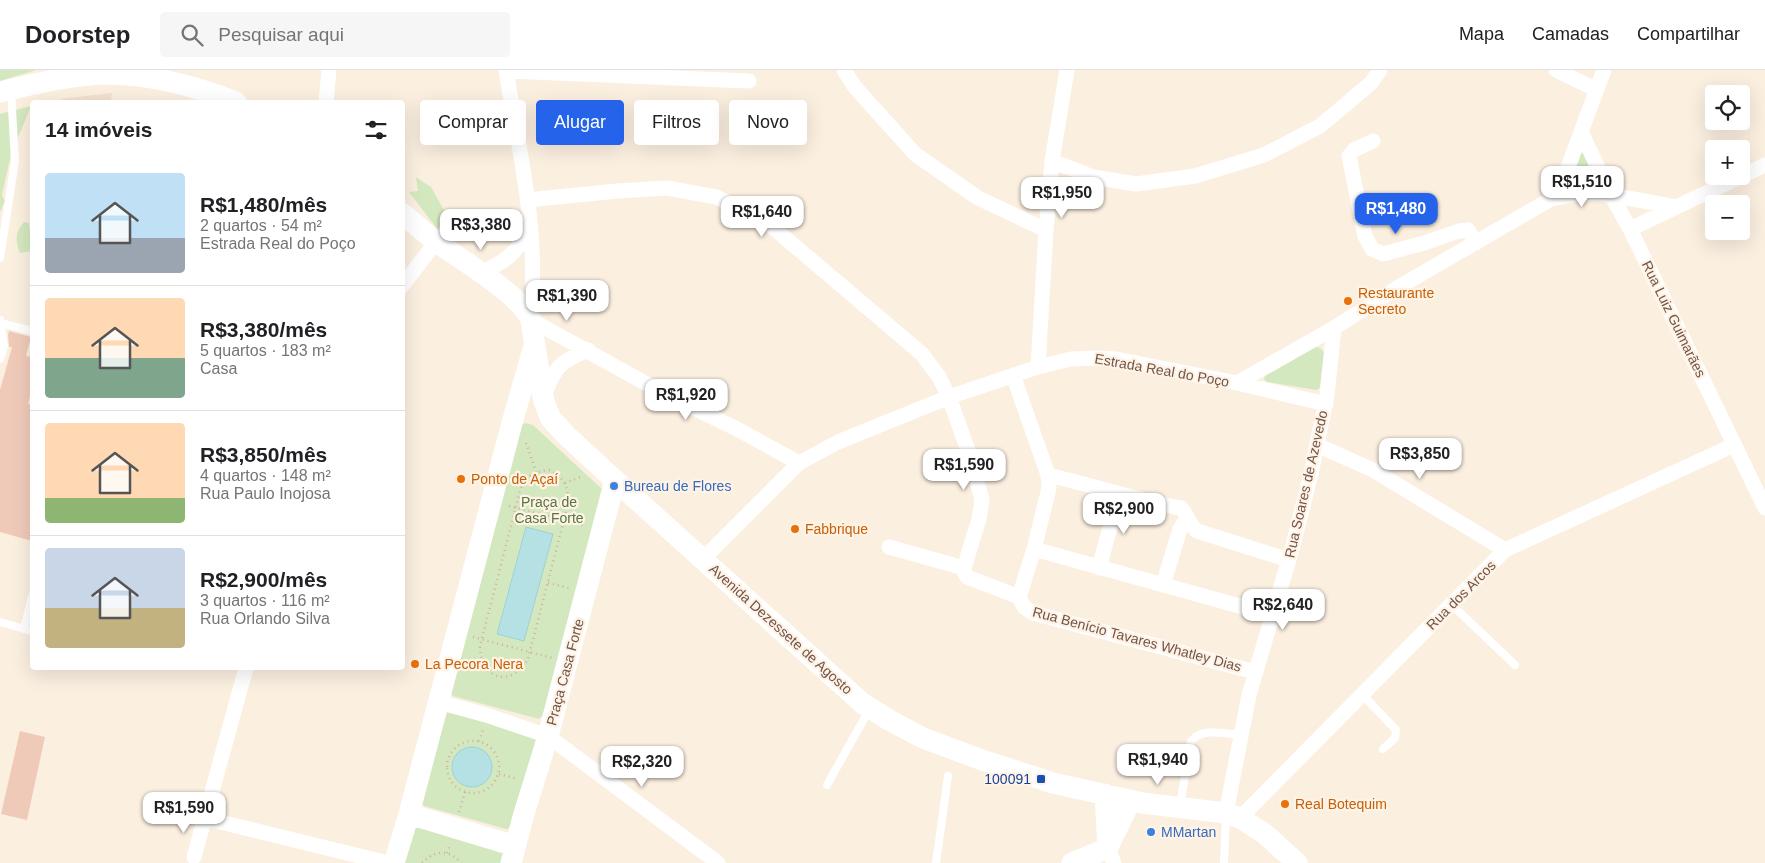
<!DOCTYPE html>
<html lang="pt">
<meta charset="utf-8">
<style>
body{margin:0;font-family:Arial,sans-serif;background:#f6f6f6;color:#202124;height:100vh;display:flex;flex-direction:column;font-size:19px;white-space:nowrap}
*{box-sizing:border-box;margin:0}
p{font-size:16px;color:#757577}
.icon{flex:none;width:28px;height:28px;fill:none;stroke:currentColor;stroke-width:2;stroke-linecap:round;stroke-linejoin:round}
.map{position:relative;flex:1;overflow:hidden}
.panel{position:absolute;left:30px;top:30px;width:375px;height:570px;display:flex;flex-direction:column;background:#fff;border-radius:5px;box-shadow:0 5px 20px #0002}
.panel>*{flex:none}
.banner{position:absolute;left:420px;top:30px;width:475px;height:45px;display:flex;gap:10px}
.buttons{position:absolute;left:1705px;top:15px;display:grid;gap:10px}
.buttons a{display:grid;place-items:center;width:45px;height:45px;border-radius:5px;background:#fff;box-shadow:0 5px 20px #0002;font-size:25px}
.price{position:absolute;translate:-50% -42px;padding:0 11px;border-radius:10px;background:#fff;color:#222;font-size:16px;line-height:32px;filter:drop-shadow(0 1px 2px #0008)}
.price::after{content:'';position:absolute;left:50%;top:30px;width:15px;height:11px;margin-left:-8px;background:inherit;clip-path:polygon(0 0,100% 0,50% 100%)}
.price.on{background:#2563eb;color:#fff}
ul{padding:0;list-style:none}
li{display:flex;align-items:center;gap:15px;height:125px;padding:0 15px}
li+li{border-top:1px solid #e0e0e0}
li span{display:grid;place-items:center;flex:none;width:140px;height:100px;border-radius:5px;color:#555}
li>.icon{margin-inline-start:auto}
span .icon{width:60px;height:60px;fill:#fffc;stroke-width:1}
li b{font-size:21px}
h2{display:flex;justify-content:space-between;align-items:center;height:60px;padding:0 15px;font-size:21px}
.tag{padding:0 18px;border-radius:5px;background:#fff;box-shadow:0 5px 20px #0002;font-size:18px;line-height:45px}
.tag.on{background:#2563eb;color:#fff}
header{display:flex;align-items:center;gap:30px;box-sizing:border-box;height:70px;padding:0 25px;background:#fff;border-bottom:1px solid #e0e0e0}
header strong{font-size:24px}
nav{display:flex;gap:28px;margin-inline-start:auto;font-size:18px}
.search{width:350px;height:45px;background:#f6f6f6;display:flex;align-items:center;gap:12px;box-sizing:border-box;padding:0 18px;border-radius:5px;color:#757577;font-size:19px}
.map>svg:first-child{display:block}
</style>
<header>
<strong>Doorstep</strong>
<div class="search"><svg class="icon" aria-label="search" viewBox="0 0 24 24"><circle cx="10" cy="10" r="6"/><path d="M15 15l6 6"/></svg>Pesquisar aqui</div>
<nav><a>Mapa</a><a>Camadas</a><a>Compartilhar</a></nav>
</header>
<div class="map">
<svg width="1765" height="793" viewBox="0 0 1765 793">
<rect width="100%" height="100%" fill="#fbefe0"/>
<path fill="#f3e0cf" d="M112 23 111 32H61V29Z"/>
<path fill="#d4e8c0" d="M0 0H36L0 11Z
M31 36 11 85 2 125 5 131 0 142V44Z
M1583 83 1594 106 1573 109 1572 108 1581 84Z
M416 107 431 117 445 142 438 160 409 122 418 121Z
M24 152 29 153 32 181 20 183C15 171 15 162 24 152Z
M1316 277 1320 278 1324 282 1320 317 1317 320 1267 312 1264 309 1265 306Z
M525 353 533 355 603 420 543 645 539 649 453 626 450 623 521 355Z
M447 642 535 665 536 671 511 758 506 759 424 736 421 733Z
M414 754 504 775 502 793H404Z"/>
<path fill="#b6e1e4" stroke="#9dd1d5" d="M526 457 553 464 524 571 497 564Z
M452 697a20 20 0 1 1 40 0a20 20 0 1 1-40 0Z"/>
<path fill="#f0cab9" d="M9 261 31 267 26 286 32 287V317L28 334 32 335V471L0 462V320L12 277H9L8 265Z
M20 661 45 667 27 750 1 744Z"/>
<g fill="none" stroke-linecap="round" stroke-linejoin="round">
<path stroke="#d4ad9d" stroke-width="2.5" stroke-dasharray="1 4" stroke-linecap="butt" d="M526 373 536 402
M549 400C564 407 569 418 568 434L528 589C512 618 480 610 480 576L520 421C524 407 535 401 549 400Z
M565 413 583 406
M509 436 586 456
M548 513 569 518
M473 567 552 588
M447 697a26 26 0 1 1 52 0a26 26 0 1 1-52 0Z
M479 671 483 659
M499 704 518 709
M459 742 465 722
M447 783 450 774
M422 793C435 780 449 779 461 793"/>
<path stroke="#fff" stroke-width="8" d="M0 188 15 91 11 21
M0 250 4 276 0 289
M0 253 32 261
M1452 535 1515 595
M0 552 32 561
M24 559 32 526
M1362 624 1396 660 1395 668 1383 679
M827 715 869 640
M1180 735 1191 671C1203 657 1225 664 1241 665
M936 793 948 706
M1224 793 1226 745"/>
<path stroke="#fff" stroke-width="15" d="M506 0C519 81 540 165 530 247
M844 0 854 16 915 84 978 128 1046 160
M1556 0 1595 19
M507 1 749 11
M326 32 329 0
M1581 62 1611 125 1630 159 1765 438
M1373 71 1354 80 1349 86 1365 166 1372 179 1383 184 1424 173 1459 161 1468 160 1476 173
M1052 91 1093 107 1136 114 1195 106 1264 85 1320 56 1371 13 1380 0
M1551 129 1583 123 1611 125 1676 137
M527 130 617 121 667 118 716 127 763 149 922 284 939 307 949 327 972 392 982 430 979 449 964 498
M1630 159 1765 95
M481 203C506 191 518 183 530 156
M402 216 436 172
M531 250 665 324 737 359 799 393
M1038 297 1046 160 1052 91 1067 0
M1013 305 1048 405C1092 415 1136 430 1181 438 1188 445 1188 454 1197 461L1289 490
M1237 313 1326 334
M543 328C555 298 558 292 588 280
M1317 375 1373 400 1505 480
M889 477 964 498V502L967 507 1019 527 1024 537 1033 543 1255 602
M1034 479 1272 545
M703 489 799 393 838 372 949 327 1038 297 1071 289 1095 288 1116 289 1237 313 1334 258 1397 218 1551 129 1567 100 1604 0
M1099 498 1119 424
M1163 515 1180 459 1184 453 1188 451
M1019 527 1034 479 1049 418 1048 405
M439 632 486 645 548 666 718 793
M1226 743 1249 625 1292 479 1311 404 1327 325 1334 258
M204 748 388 793
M1240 748 1505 480 1734 375
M1108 778 1114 793
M194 787 246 598"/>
<path stroke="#fff" stroke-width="21" d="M0 22C34 14 71 5 106 4 151 4 195 16 236 32
M402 143C414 153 426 164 438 173 461 190 521 225 531 250L543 328 548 342 551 349 567 366 606 402 862 633 889 650 923 668 982 690 1053 713 1142 733 1226 743 1240 748 1265 764 1297 793
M1105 724 1108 778
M409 744 515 776
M1109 775 1131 730
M394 793 409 744 512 353 534 276
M511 793 523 747 548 666 615 410
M1072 793 1108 778"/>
</g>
<g fill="#e8710a" stroke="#fff3e6" stroke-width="2">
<circle cx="1348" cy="231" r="5"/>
<circle cx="461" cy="409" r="5"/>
<circle cx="795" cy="459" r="5"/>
<circle cx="415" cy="594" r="5"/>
<circle cx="1285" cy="734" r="5"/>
</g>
<g fill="#3f7fe0" stroke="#fff3e6" stroke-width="2">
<circle cx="614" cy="416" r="5"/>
<circle cx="1151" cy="762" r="5"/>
</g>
<rect fill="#1a4fb4" stroke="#fff3e6" stroke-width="2" x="1036" y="704" width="10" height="10" rx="2.5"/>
<g text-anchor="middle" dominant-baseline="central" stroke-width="4.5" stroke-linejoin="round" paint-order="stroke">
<g font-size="14" fill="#c56008" stroke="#fff3e6" text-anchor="start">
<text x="1358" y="223">Restaurante<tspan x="1358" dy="16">Secreto</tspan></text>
<text x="471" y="409">Ponto de Açaí</text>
<text x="805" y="459">Fabbrique</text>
<text x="425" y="594">La Pecora Nera</text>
<text x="1295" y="734">Real Botequim</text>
</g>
<g font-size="14" fill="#715449" stroke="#fff3e6">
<text transform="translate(1674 249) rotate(64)">Rua Luiz Guimarães</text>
<text transform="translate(1162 300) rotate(10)">Estrada Real do Poço</text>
<text transform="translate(1306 414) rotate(-77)">Rua Soares de Azevedo</text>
<text transform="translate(1461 525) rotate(-45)">Rua dos Arcos</text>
<text transform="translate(781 559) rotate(42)">Avenida Dezessete de Agosto</text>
<text transform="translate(1137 569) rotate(15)">Rua Benício Tavares Whatley Dias</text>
<text transform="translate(565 602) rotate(-75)">Praça Casa Forte</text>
</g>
<g font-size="14" fill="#366cbe" stroke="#fff3e6" text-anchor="start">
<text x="624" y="416">Bureau de Flores</text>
<text x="1161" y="762">MMartan</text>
</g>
<g font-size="14" fill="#557741" stroke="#fff3e6">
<text x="549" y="432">Praça de<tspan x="549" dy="16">Casa Forte</tspan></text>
</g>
<g font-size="14" fill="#164399" stroke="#fff3e6" text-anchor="end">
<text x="1031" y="709">100091</text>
</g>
</g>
</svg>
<div class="buttons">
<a><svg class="icon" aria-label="locate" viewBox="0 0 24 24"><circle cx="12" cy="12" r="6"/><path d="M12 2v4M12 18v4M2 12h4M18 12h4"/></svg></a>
<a>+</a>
<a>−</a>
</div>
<b class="price" style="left:1582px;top:138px">R$1,510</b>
<b class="price" style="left:1062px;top:149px">R$1,950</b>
<b class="price on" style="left:1396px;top:165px">R$1,480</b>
<b class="price" style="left:762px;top:168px">R$1,640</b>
<b class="price" style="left:481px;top:181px">R$3,380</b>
<b class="price" style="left:567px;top:252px">R$1,390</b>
<b class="price" style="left:686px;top:351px">R$1,920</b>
<b class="price" style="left:1420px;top:410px">R$3,850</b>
<b class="price" style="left:964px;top:421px">R$1,590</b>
<b class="price" style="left:1124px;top:465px">R$2,900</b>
<b class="price" style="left:1283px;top:561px">R$2,640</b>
<b class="price" style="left:1158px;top:716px">R$1,940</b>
<b class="price" style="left:642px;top:718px">R$2,320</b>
<b class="price" style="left:184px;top:764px">R$1,590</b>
<div class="banner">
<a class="tag">Comprar</a>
<a class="tag on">Alugar</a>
<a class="tag">Filtros</a>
<a class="tag">Novo</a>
</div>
<section class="panel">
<h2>14 imóveis<svg class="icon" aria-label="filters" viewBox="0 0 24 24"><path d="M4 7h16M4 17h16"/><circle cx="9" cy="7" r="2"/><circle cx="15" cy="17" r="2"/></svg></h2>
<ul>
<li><span style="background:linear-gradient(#bfe0f5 65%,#9aa5b1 0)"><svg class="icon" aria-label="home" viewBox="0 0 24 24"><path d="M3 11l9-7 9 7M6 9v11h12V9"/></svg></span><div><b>R$1,480/mês</b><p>2 quartos · 54 m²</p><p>Estrada Real do Poço</p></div></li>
<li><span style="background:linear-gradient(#ffd9b3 60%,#7fa58c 0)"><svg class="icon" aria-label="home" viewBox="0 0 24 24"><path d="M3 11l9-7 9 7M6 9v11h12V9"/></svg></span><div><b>R$3,380/mês</b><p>5 quartos · 183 m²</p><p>Casa</p></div></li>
<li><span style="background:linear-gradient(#ffd9b3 75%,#8fb573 0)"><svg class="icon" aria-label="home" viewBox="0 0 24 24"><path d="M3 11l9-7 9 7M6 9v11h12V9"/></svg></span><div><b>R$3,850/mês</b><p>4 quartos · 148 m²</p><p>Rua Paulo Inojosa</p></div></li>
<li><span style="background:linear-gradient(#c9d6e8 60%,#c2b280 0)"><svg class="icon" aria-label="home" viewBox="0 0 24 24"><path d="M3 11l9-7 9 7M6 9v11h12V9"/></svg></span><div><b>R$2,900/mês</b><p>3 quartos · 116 m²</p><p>Rua Orlando Silva</p></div></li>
</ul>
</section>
</div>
